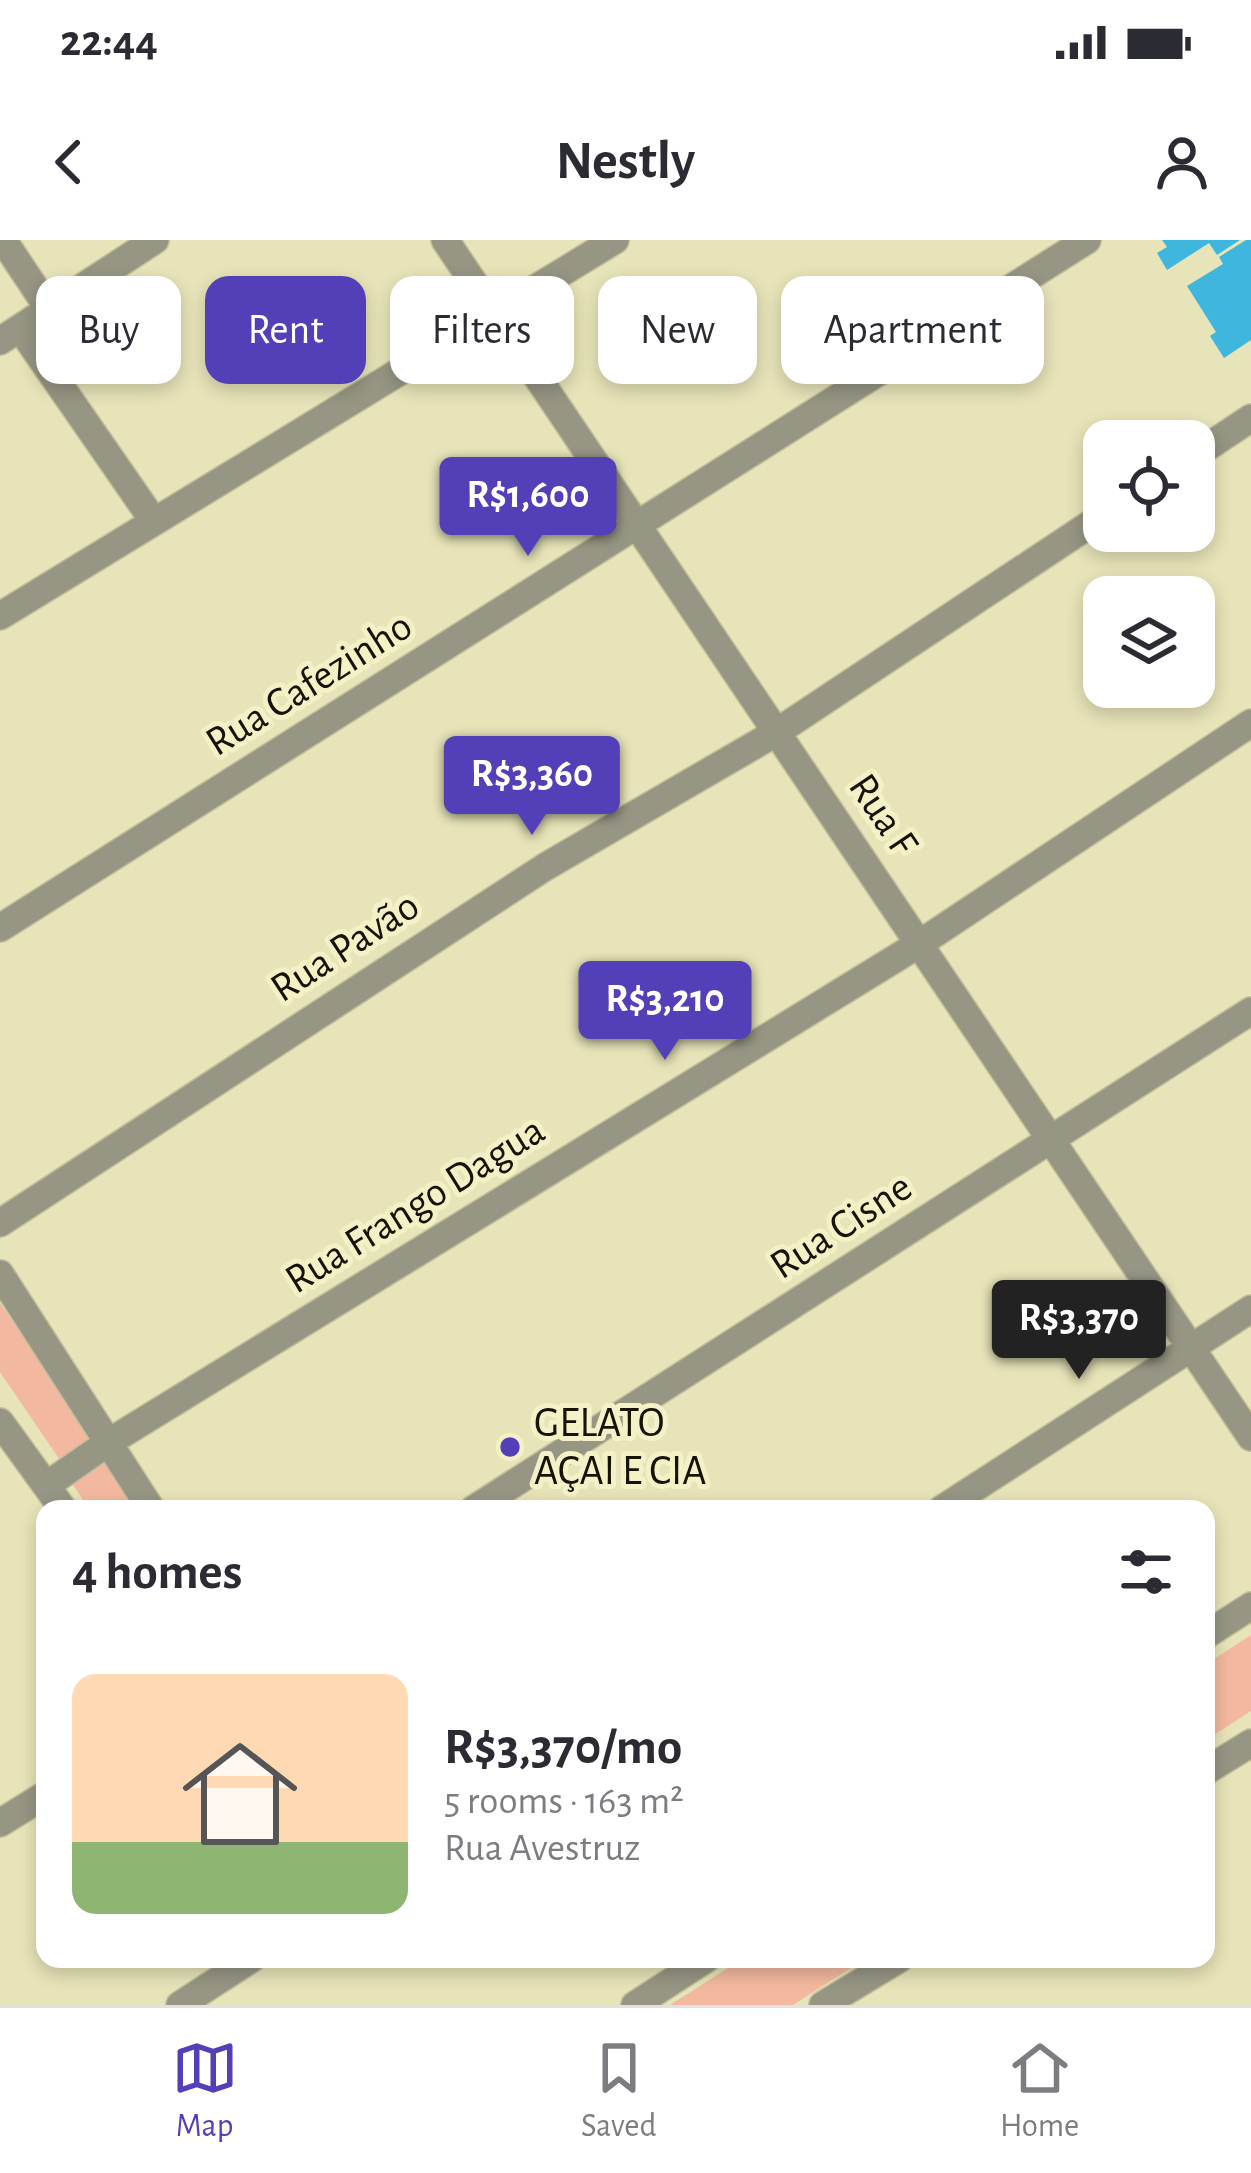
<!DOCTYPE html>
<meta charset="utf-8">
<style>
body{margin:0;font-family:"Alegreya Sans",sans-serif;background:#f2f2f3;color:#2b2b33;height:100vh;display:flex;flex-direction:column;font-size:45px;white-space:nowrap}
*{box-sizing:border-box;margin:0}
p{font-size:39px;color:#7c7c81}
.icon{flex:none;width:66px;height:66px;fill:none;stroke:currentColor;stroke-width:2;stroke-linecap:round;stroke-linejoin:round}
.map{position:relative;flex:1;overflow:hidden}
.side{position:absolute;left:36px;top:1260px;width:1179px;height:468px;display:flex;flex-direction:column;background:#fff;border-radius:24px;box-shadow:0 6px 18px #0003}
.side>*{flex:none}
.hud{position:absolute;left:36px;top:36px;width:1179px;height:108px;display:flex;gap:24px}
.controls{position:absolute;left:1083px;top:180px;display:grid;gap:24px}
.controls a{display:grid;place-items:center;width:132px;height:132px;border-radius:24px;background:#fff;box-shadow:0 6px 18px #0003;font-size:60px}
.price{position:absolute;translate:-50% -102px;padding:0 27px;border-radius:12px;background:#5340b8;color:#fff;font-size:39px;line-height:78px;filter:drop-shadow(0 3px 6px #0008)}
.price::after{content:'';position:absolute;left:50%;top:72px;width:36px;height:27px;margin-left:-18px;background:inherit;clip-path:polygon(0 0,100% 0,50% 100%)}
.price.active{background:#222;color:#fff}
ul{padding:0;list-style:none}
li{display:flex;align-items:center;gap:36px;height:300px;padding:0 36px}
li span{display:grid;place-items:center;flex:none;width:336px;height:240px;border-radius:24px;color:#555}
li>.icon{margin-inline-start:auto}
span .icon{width:144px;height:144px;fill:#fffc;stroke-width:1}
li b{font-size:51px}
h2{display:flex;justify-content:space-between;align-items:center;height:144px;padding:0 36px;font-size:51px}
.tag{padding:0 42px;border-radius:24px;background:#fff;box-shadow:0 6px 18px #0003;font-size:42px;line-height:108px}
.tag.active{background:#5340b8;color:#fff}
.status{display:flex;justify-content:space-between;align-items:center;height:84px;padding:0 60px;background:#fff;direction:ltr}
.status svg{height:33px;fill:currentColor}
header{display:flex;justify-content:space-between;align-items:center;height:156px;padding:0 36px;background:#fff;font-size:54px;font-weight:600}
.dock{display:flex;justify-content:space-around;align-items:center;height:168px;border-top:3px solid #e1e1e2;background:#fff;font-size:33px;color:#7c7c81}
.dock a{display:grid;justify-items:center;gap:6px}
.dock .active{color:#5340b8}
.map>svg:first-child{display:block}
</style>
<div class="status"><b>22:44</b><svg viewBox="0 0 49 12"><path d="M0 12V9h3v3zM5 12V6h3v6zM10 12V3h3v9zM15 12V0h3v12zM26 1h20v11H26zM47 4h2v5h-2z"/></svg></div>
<header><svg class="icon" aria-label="back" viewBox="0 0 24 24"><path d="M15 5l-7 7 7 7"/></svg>Nestly<svg class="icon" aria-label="person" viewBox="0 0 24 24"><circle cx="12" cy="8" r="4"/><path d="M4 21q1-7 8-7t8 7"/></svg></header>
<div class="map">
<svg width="1251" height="1765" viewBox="0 0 1251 1765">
<rect width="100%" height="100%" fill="#e7e4b9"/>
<path fill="#f3b9a0" d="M0 1063 94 1202 62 1223 0 1132Z
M100 1216 135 1269H89L68 1237Z
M1251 1395V1471L1206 1500V1424Z
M742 1719H865L793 1765H670Z"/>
<path fill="#3fb6dd" d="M1162 0H1240L1217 15 1209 3 1167 30 1157 13 1167 7Z
M1246 0H1251V100L1224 118 1210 96 1216 92 1187 46 1223 24 1219 17Z"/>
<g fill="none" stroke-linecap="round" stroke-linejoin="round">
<defs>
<path id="street" d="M3 0 51 72
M445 0 1251 1197
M20 88 153 280
M0 101 155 0
M1194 216 1251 178
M0 376 615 0
M0 688 1087 0
M0 983 545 627 777 492 1104 275
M0 1034 151 1269
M0 1182 63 1269
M47 1245 106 1204 919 704 1251 483
M474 1269 1251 771
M942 1269 1251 1069
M1206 1395 1251 1366
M1206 1531 1251 1503
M0 1583 45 1555
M180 1765 251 1719
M635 1765 706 1719
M823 1765 899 1719"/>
</defs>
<use href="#street" stroke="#c1be98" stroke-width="30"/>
<use href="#street" stroke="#979684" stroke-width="27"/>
</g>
<circle fill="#5340b8" stroke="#f4f1c6" stroke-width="4.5" cx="510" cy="1207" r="12"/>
<g text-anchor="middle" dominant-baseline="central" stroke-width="10" stroke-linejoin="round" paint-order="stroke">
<g font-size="42" fill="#141304" stroke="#f4f1c6">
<text transform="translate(309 444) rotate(-32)">Rua Cafezinho</text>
<text transform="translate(883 575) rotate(56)">Rua F</text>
<text transform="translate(345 707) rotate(-33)">Rua Pavão</text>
<text transform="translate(415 965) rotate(-32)">Rua Frango Dagua</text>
<text transform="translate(841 986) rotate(-33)">Rua Cisne</text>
</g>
<g font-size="42" fill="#141304" stroke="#f4f1c6" text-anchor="start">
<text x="534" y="1183">GELATO<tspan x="534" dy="48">AÇAI E CIA</tspan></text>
</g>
</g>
</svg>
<div class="controls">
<a><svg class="icon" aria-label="locate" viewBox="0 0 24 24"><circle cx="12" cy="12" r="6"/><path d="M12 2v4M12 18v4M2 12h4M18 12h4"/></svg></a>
<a><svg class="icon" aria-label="layers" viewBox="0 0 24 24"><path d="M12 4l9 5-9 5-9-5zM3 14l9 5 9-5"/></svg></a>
</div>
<b class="price" style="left:528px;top:319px">R$1,600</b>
<b class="price" style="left:532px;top:598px">R$3,360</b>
<b class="price" style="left:665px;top:823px">R$3,210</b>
<b class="price active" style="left:1079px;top:1142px">R$3,370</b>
<div class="hud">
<a class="tag">Buy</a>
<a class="tag active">Rent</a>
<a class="tag">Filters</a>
<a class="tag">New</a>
<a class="tag">Apartment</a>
</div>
<section class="side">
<h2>4 homes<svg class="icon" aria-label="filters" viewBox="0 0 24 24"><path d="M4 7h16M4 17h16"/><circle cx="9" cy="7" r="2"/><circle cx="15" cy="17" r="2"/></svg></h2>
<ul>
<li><span style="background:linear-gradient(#ffd9b3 70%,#8fb573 0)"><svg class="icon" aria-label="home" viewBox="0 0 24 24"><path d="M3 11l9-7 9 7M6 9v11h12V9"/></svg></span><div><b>R$3,370/mo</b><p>5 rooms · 163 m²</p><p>Rua Avestruz</p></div></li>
</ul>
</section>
</div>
<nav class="dock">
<a class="active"><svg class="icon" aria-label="map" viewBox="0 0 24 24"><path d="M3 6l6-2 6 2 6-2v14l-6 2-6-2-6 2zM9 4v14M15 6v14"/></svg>Map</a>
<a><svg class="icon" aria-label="saved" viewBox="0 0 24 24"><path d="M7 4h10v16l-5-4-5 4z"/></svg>Saved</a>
<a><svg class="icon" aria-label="home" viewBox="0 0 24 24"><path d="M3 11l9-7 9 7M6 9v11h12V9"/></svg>Home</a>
</nav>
